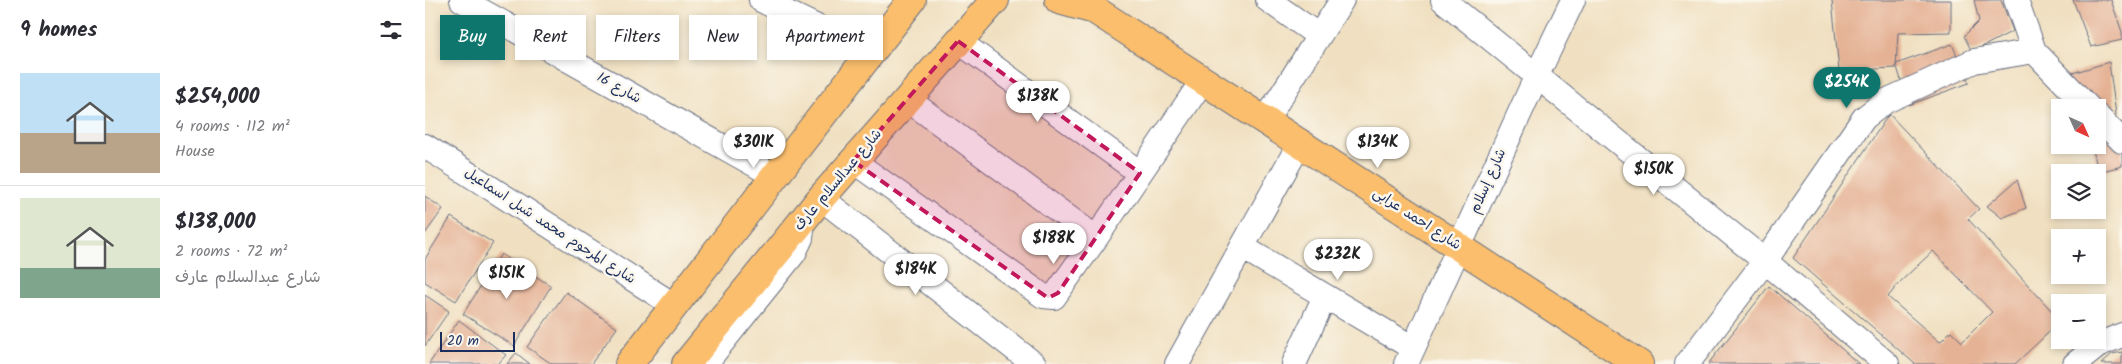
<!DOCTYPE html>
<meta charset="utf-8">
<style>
body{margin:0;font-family:Kalam,"Playpen Sans Arabic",sans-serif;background:#f7f7f7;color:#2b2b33;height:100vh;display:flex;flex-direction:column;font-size:19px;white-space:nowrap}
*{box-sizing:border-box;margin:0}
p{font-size:16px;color:#7c7c81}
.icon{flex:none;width:28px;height:28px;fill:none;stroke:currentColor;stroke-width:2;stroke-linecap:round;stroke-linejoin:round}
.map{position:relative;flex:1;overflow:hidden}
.details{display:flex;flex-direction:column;background:#fff;width:425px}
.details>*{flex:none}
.guide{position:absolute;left:15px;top:15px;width:475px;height:45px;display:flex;gap:10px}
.needle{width:32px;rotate:135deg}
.controls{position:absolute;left:1626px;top:99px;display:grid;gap:10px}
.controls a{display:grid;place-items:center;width:55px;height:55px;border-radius:0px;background:#fff;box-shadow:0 2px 8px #0003;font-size:25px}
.scale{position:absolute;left:15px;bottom:12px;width:75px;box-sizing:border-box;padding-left:5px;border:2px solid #1b2f5e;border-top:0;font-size:14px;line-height:18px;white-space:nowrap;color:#1b2f5e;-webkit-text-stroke:4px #fbf7ec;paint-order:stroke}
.price{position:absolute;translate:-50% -42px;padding:0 11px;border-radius:18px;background:#fff;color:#222;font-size:16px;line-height:32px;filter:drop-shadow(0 1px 2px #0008)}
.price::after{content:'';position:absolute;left:50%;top:30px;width:15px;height:11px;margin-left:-8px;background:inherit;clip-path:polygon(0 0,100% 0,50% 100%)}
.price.on{background:#0f766e;color:#fff}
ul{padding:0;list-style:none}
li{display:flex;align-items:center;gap:15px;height:125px;padding:0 20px}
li+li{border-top:1px solid #e1e1e2}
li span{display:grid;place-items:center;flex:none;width:140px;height:100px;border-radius:0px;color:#555}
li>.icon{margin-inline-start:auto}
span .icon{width:60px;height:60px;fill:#fffc;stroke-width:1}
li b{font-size:21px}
h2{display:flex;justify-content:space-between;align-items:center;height:60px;padding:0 20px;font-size:21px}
.pill{padding:0 18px;border-radius:0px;background:#fff;box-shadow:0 2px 8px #0003;font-size:18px;line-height:45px}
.pill.on{background:#0f766e;color:#fff}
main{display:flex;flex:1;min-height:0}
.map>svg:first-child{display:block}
</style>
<main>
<section class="details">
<h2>9 homes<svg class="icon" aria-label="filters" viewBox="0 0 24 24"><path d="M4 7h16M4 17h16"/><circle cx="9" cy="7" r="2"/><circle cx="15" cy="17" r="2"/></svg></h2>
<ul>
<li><span style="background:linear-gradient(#bfe0f5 60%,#b9a48a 0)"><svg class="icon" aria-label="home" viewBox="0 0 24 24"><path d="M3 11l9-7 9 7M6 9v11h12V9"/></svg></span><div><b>$254,000</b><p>4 rooms · 112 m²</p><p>House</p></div></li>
<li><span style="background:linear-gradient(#dfe7d0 70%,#7fa58c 0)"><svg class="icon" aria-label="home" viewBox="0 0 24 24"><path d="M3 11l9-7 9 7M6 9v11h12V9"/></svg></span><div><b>$138,000</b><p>2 rooms · 72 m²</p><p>شارع عبدالسلام عارف</p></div></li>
</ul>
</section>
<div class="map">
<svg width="1697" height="364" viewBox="0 0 1697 364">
<rect width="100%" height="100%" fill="#fbf7ec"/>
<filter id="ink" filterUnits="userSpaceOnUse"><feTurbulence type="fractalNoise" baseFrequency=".02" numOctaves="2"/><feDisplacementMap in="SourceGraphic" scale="10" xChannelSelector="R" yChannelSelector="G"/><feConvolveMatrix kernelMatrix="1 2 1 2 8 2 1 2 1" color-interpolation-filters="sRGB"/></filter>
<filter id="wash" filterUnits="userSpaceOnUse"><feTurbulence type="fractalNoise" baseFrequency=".0096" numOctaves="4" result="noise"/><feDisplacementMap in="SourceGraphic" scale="20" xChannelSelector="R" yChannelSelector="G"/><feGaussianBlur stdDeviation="1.12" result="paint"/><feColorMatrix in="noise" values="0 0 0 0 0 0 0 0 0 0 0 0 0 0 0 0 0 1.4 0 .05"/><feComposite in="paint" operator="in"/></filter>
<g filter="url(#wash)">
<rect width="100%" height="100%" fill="#f0e0c1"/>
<g id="blocks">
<path fill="#e5b295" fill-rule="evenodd" d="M1407 0H1526V32L1473 33 1471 68 1414 71Z
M1549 0H1576L1588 31 1547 52 1539 36 1554 21Z
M1648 0H1686L1697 32V40L1666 47Z
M1527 44 1544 83 1484 105 1471 64Z
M1684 62 1691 115 1672 121V108H1646L1634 77Z
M1464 114 1554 209 1543 219 1635 320V322L1590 364H1490L1368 258ZM1508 251 1567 312 1537 342 1526 331 1515 342 1463 297 1474 283Z
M1697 127V166L1673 172 1667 145H1672V131Z
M1592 180 1601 208 1577 218 1562 206Z
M0 196 18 209 0 234Z
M26 217 68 243 31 301 0 282V259Z
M76 254 126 286 89 346 38 314Z
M1344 286 1394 329 1434 364H1283Z
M141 292 192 328 166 364H127L102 347Z
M0 295 24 311 0 346Z
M34 320 81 355 73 364H4Z
M1697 352V364H1676L1687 354Z
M91 353 105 364H82Z"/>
</g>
</g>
<g filter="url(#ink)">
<use href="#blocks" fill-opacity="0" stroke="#666d81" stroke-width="1"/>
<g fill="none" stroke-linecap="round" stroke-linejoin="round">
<defs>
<path id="minor" d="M37 0 350 176
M336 0 446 53
M843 0 894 36
M1018 0 1340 261 1462 364
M1591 0 1609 51
M533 41 715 173
M482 99 671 238
M1672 116 1697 141
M840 121 917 0
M0 146 250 306
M428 161 618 296 629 297 671 238 778 80
M396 198 609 364
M817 247 988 348
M280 364 369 253 376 238 378 221
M752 364 875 143
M869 364 900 296
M981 364 1112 75 1148 0
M1262 364 1340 261 1439 118 1461 101 1549 61 1609 51 1664 108
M1650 364 1675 344 1697 335"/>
<path id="major" d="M634 0 670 10
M660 0 670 10 1214 364
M204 364 487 0
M261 364 396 198 570 0"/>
</defs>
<use href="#minor" stroke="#666d81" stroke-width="26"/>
<use href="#major" stroke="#666d81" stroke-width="30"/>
<use href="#minor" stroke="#fff" stroke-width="24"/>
<use href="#major" stroke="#fabe6d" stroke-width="28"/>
</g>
</g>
<path fill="#c2185b" fill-opacity="0.2" stroke="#c2185b" stroke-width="4" stroke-dasharray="10 6" stroke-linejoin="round" d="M533 41 715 173 633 293 623 298 428 161Z"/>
<g text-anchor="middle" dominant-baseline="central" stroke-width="5" stroke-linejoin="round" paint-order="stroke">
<g font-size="14" fill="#1b2f5e" stroke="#fbf7ec">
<text transform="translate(194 88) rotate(29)">شارع 16</text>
<text transform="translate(413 180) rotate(-50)">شارع عبدالسلام عارف</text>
<text transform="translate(1063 181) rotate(-66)">شارع إسلام</text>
<text transform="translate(992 219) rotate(33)">شارع احمد عرابى</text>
<text transform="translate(125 226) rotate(33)">شارع المرحوم محمد شبل اسماعيل</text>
</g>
</g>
</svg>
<div class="controls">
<a><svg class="needle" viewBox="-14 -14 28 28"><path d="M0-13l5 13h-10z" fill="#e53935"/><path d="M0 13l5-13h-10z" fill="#7c7c81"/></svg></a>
<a><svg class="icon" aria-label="layers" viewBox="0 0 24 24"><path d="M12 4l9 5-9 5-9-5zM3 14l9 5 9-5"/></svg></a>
<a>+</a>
<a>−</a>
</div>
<div class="scale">20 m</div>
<b class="price on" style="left:1422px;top:109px">$254K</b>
<b class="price" style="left:613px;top:123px">$138K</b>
<b class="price" style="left:329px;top:169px">$301K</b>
<b class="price" style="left:953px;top:169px">$134K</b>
<b class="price" style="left:1229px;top:196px">$150K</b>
<b class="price" style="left:629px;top:265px">$188K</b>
<b class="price" style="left:913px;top:281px">$232K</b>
<b class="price" style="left:491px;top:296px">$184K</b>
<b class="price" style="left:82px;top:300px">$151K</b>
<div class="guide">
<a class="pill on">Buy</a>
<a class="pill">Rent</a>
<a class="pill">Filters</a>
<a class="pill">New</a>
<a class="pill">Apartment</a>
</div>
</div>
</main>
